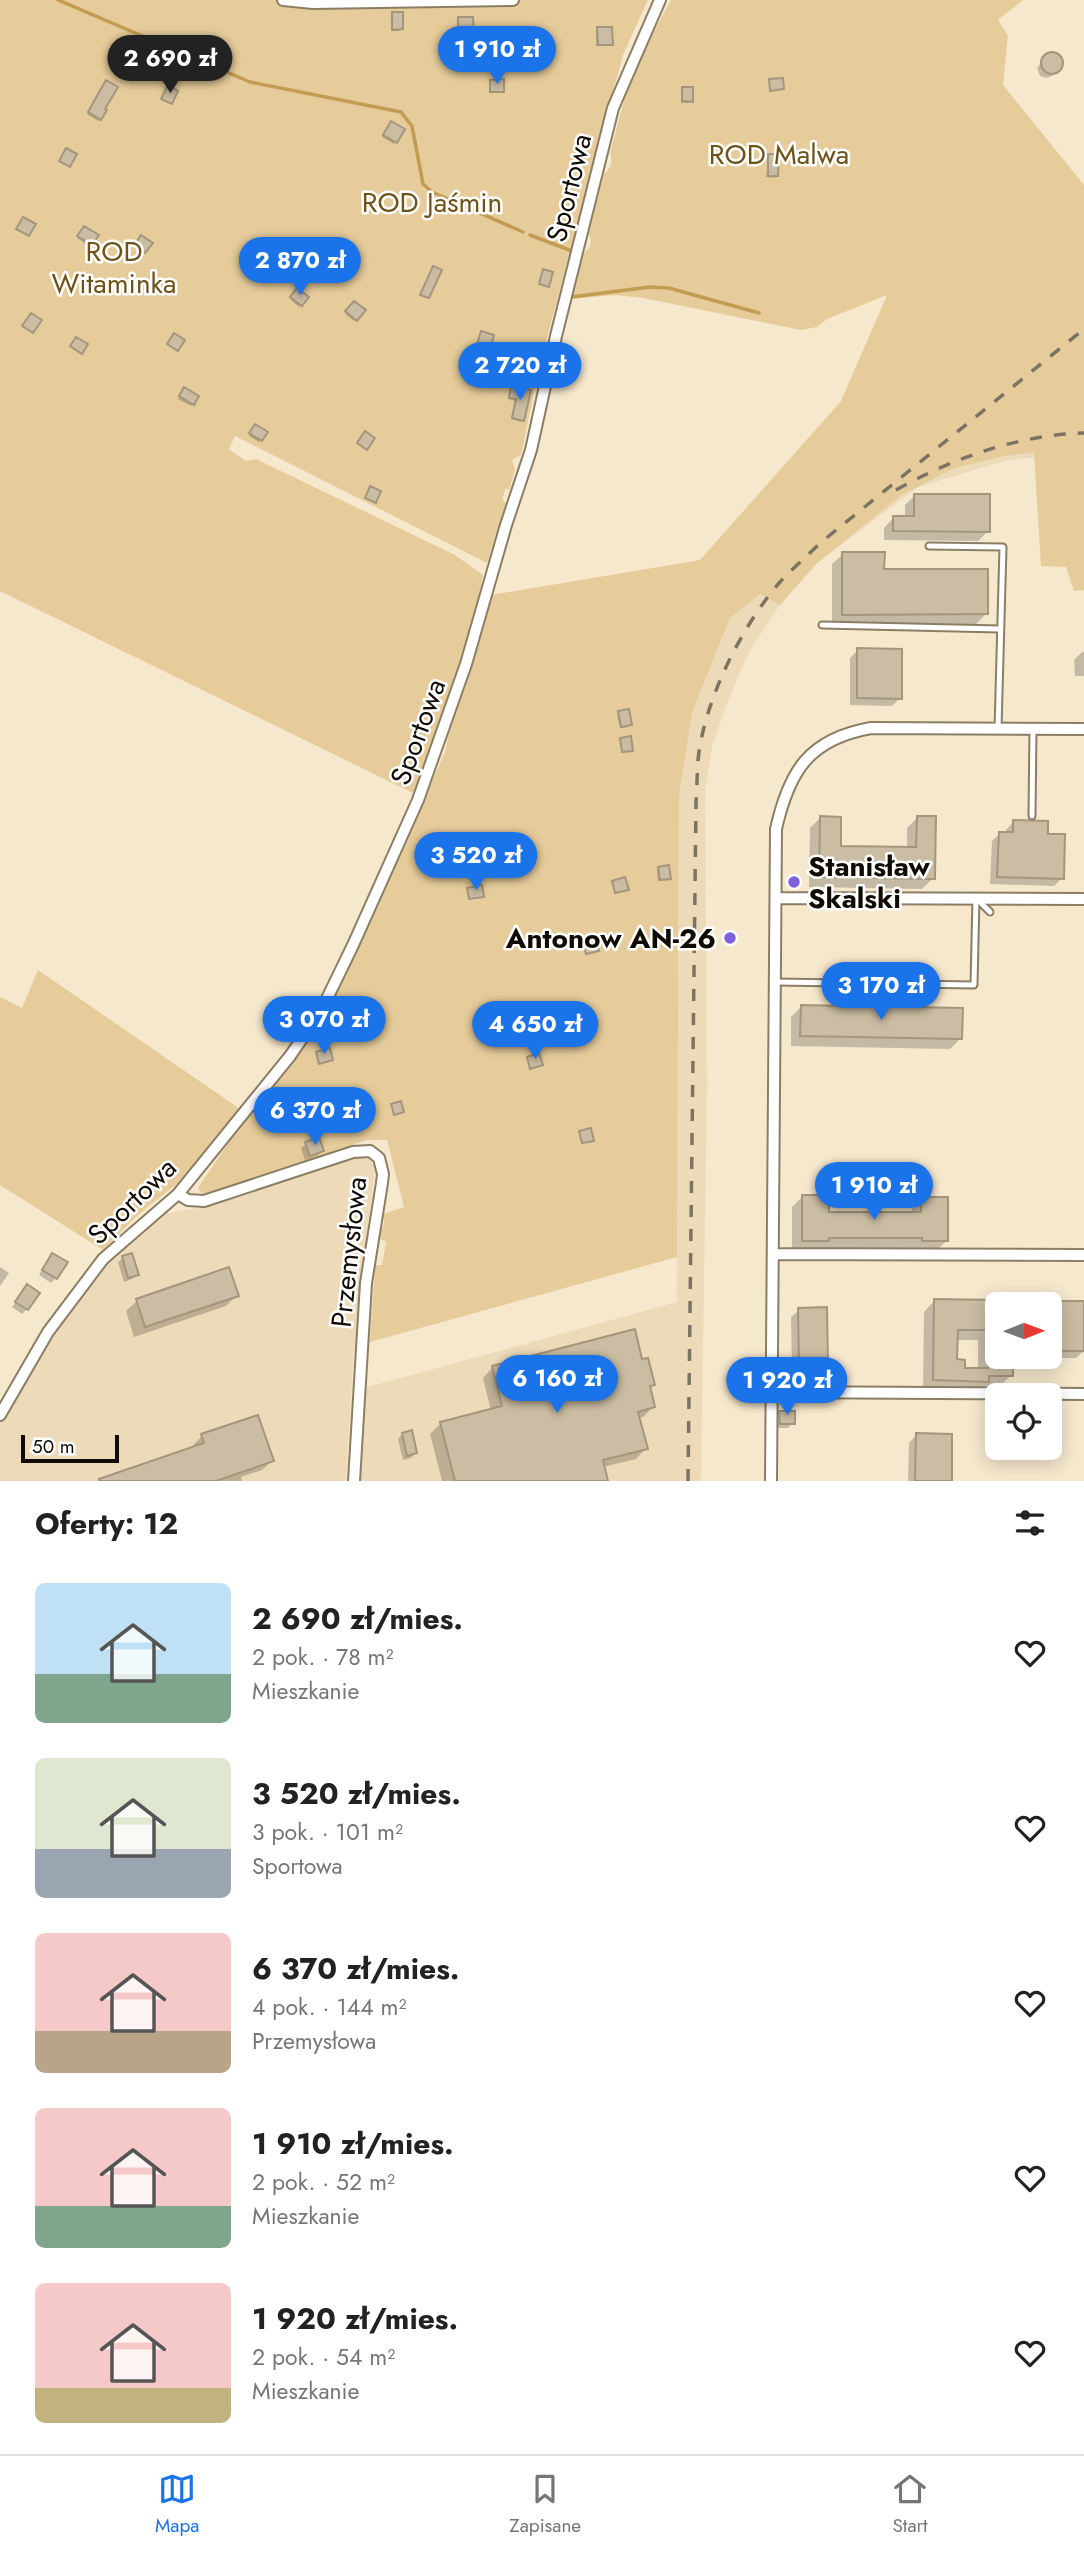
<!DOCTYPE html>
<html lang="pl">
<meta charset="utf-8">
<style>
body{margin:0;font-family:Jost,sans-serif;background:#f6f6f6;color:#222;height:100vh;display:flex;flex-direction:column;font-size:26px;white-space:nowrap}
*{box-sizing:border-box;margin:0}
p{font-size:23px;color:#767676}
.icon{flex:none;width:38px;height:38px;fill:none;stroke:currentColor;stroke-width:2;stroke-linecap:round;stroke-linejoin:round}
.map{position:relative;height:1481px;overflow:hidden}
.sheet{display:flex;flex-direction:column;background:#fff;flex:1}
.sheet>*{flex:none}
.needle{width:46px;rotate:89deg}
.controls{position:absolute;left:985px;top:1292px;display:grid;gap:14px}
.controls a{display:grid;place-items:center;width:77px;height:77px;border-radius:10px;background:#fff;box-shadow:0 4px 18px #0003;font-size:35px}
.scale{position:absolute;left:21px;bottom:18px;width:98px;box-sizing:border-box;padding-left:7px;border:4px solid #100b04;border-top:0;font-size:19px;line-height:24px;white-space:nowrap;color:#100b04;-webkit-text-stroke:5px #fff;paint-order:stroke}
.price{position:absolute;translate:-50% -60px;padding:0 16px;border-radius:24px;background:#1a73e8;color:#fff;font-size:23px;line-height:46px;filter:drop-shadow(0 2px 4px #0008)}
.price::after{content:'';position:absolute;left:50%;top:42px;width:21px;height:16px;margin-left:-10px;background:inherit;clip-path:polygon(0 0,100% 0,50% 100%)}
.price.selected{background:#222;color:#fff}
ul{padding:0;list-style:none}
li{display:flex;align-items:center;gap:21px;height:175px;padding:0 35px}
li span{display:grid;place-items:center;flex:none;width:196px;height:140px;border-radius:10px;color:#555}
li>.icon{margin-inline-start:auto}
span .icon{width:84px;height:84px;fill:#fffc;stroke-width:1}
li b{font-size:30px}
h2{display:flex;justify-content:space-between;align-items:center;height:84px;padding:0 35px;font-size:30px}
.tab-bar{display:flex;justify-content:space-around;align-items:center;height:98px;border-top:2px solid #e0e0e0;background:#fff;font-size:19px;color:#767676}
.tab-bar a{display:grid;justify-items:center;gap:4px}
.tab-bar .selected{color:#1a73e8}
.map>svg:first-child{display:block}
</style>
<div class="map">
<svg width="1084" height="1481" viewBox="0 0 1084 1481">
<rect width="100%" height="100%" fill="#f6e8cd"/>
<path fill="#eddab9" d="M1084 319 1057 455 1008 460 918 487 816 564 780 605 750 650 727 703 712 747 705 793 707 1085 701 1481H359L364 1388 677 1302 679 797 692 713 730 618Z
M354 1156 367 1157 375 1166 353 1361 346 1481H0V1424L60 1322 107 1260 163 1214 205 1207Z"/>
<path fill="#e6cc9b" d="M0 0H648L623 55 608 110 540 364 521 455 512 460 515 470 509 490 506 488 502 499 506 503 487 563 235 436 229 449 246 461 256 459 455 555 483 575C469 650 441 722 415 794L0 591Z
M671 0H1023L998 20 1008 36 1003 85 1084 185V590L1074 591 1066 567 1041 566 1034 452 1005 456 954 468 900 496 816 564 780 605 760 594 730 618 692 713 679 797 677 1257 370 1342 375 1265H382L386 1242 379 1238 384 1223 383 1214 404 1207 387 1140H366L213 1194 203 1195 198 1188 245 1118 303 1047 336 995 445 752 449 733 471 669 491 595 700 560 841 401 887 295 827 319 817 327 801 330 643 298 615 295 570 299 582 255 590 247 591 239 588 234 604 174C611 168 613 162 610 153L630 78 634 74 635 66Z
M38 970 240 1109 179 1182 139 1214 103 1250 0 1185V997L22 1008Z"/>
<path fill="#0003" fill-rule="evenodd" d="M393 14 402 29 400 31H391Z
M459 19 472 32 470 34H457Z
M598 29 612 44 610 46H596V31Z
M1053 54 1060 59 1061 65 1052 76 1046 78 1040 76 1037 68 1047 55Z
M105 84 100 119 98 121 87 114Z
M683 88 691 101 689 103H681Z
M390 125 396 142 394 144 382 137Z
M769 156 777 176 775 178 766 177Z
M82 230 91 244 89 246 77 238Z
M263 263 272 271 264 280 255 272Z
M297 290 306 297 299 307 290 299Z
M354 303 363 310 354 321 345 314Z
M481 333 488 353 486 355 475 353Z
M512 388 528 392 521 422 511 419 515 401 508 399Z
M182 391 193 404 191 406 178 399Z
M253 428 261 440 259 442 249 436Z
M915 495 988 531 978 541 884 540V528L894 517H905V505Z
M843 554 883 571 987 613 976 624 832 625V564Z
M858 650 900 698 892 706 850 705V658Z
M1082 652H1084V676H1075L1074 660Z
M619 712 630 725 628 727 620 728 617 714Z
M820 818 839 847 907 848V828L917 818 933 878 922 889 809 887 810 828Z
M1013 822 1062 878 1054 886 990 884 992 841 999 834H1006V830Z
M659 868 669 878 667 880 658 881 657 870Z
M802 1006 960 1039 950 1049 791 1046V1017Z
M306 1144 322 1151 317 1156 305 1160 301 1148Z
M802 1197 827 1214H912V1209L922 1198 947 1240 936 1251H912V1248H820L817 1251H792V1207Z
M123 1258 137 1275 132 1279 124 1282 118 1262Z
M48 1260 56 1278 51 1283 39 1275Z
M0 1267 9 1273 0 1286Z
M23 1291 27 1309 22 1314 12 1307Z
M237 1295 226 1306 134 1337 126 1311 137 1301Z
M934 1301H1011V1304H998V1356L1011 1375 1000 1386H983L977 1392 923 1390 924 1312ZM956 1340H978V1370H963L956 1361Z
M1060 1303H1084V1351L1076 1358H1052V1310Z
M799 1310 826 1364 819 1371 792 1372 791 1317Z
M641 1361 653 1384 649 1388 653 1407 643 1417 638 1418 646 1448 636 1459 603 1467 607 1481H442L430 1434 441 1423 491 1411 483 1378 493 1367Z
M780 1412 793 1423 788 1428H775V1417Z
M402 1434 415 1453 411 1458 403 1460 398 1439Z
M916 1435 950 1481H908L909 1443Z
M202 1436 272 1461 262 1470 241 1477 242 1481H99L194 1449 193 1445Z"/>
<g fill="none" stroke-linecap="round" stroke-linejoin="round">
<path stroke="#c29c52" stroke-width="3.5" d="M58 0 250 82 401 112 412 126 423 184 432 192 523 232
M530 235 572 251 571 255
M571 297 650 287 669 288 759 313"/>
</g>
<path fill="#cbbda3" stroke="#a4967d" stroke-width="2" d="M392 12H403V29L392 30Z
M458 17H473L474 33H458Z
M597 27H612L613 45H598Z
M1041 63a11 11 0 1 1 22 0a11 11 0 1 1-22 0Z
M783 78 784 89 770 91 769 79Z
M504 79V92H490V80Z
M106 80 118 87 105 109 107 110 101 120 88 112Z
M168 85 178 91 172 104 161 99Z
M682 87H693V102L682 101Z
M391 121 405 129 397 143 383 135Z
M66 148 77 154 70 167 59 161Z
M768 154H779L778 176H768Z
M23 217 36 224 29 236 16 229Z
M84 226 99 235 92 245 77 236Z
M141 235 153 243 145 253 134 246Z
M263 261 275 271 267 280 255 269Z
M433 266 442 270 429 298 420 295Z
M543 269 553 272 549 287 539 284Z
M297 288 309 297 302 306 290 297Z
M354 301 366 310 357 321 345 311Z
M31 313 42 320 33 333 22 326Z
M481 331 494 335 489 354 475 351Z
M174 333 185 340 178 351 167 344Z
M76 337 88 344 82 354 70 346Z
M511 386 531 390 524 421 512 418 516 399 509 398Z
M184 387 199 396 194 405 179 396Z
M255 424 268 432 262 441 249 433Z
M365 431 375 438 367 450 357 443Z
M370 486 381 491 376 503 365 498Z
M914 494H990V532L893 531V516H914Z
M842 552H885L884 569H988V614L842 615Z
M857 648 902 649V699L857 698Z
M629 709 632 725 621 727 618 711Z
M631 736 633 751 622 752 620 738Z
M820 816 841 817V846L916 847 917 816H936L935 879 819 877Z
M1013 820 1048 821V834H1065L1064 879 997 877 999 832H1013Z
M669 865 671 879 660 880 658 867Z
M625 877 629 890 615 893 612 881Z
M482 885 484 897 469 899 467 888Z
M597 940 599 951 586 954 583 943Z
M801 1005 963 1008 962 1039 800 1036Z
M330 1048 333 1060 319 1064 316 1052Z
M539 1053 543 1065 530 1069 527 1057Z
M401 1101 404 1112 394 1115 391 1104Z
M591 1128 594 1141 582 1143 579 1131Z
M319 1137 324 1151 310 1156 305 1142Z
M802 1195H829V1212H921V1197H948V1241H922V1238H829V1241H802Z
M52 1253 68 1262 57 1279 42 1270Z
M132 1253 139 1275 128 1278 122 1256Z
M229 1267 239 1296 145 1327 136 1299Z
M27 1284 40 1293 28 1310 15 1302Z
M934 1299 998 1300V1330H958L957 1359 965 1360V1368H988V1356H1013V1376H989V1382L933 1380Z
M1059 1301H1084V1351H1058Z
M827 1307 828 1364 799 1365 798 1308Z
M635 1329 642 1359 648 1358 655 1385 650 1386 655 1407 638 1412 648 1449 603 1460 608 1481H455L440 1422 502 1406 492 1366Z
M779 1411H795V1424H780Z
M258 1415 274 1461 216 1481H99V1479L204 1443 201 1434Z
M412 1430 417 1453 407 1456 402 1433Z
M916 1433 952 1434V1481H915Z"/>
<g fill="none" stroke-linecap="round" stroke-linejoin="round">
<defs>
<path id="service" d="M929 546 1003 547 998 729
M822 625 1000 629
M1032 816 1033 729
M776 982 974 985 976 898 990 912"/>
<path id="minor" d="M283 0 313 3 513 0
M776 898 1084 899
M178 1194 188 1200 204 1201 353 1152 370 1151 379 1158 383 1174 382 1183 366 1283 354 1481
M774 1254 1084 1255
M772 1392 1084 1394
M0 1415 48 1332 103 1259 178 1194 290 1056 321 1011 353 945 418 800 466 664 506 525 531 450 556 336 613 108 660 0
M771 1481 776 829C789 771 809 739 871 728L1084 729"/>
</defs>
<use href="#service" stroke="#8b7e65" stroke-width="9"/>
<use href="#minor" stroke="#8b7e65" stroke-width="14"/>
<use href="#service" stroke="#fff" stroke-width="5"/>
<use href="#minor" stroke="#fff" stroke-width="10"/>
<path stroke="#7c7362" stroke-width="3.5" stroke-dasharray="12 12" stroke-linecap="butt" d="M896 490C953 458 1018 435 1084 433
M688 1481 696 803C697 789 697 774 698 760 704 701 741 627 780 582 792 569 806 557 819 544L1084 329"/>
</g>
<g fill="#8160db" stroke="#fff" stroke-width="2.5">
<circle cx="794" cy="882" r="7"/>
<circle cx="730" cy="938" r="7"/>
</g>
<g text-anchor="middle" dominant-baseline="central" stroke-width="5" stroke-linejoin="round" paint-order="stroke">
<g font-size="28" fill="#6d531a" stroke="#fff">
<text x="779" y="154">ROD Malwa</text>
<text x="432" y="202">ROD Jaśmin</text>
<text x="114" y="251">ROD<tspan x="114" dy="32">Witaminka</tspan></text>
</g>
<g font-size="28" fill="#100b04" stroke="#fff">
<text transform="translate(569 188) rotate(-76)">Sportowa</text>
<text transform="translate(418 732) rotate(-70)">Sportowa</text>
<text transform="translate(132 1201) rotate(-44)">Sportowa</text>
<text transform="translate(349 1252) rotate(-84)">Przemysłowa</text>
</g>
<g font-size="28" font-weight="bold" fill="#100b04" stroke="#fff" text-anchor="start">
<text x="808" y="866">Stanisław<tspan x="808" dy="32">Skalski</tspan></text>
<text x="716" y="938" text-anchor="end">Antonow AN-26</text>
</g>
</g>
</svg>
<div class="controls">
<a><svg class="needle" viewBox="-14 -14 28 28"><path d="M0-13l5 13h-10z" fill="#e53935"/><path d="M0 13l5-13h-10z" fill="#767676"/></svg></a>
<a><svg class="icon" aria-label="locate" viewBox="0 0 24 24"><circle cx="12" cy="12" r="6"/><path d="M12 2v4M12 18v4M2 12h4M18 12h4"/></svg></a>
</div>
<div class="scale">50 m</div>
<b class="price" style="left:497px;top:86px">1 910 zł</b>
<b class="price selected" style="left:170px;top:95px">2 690 zł</b>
<b class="price" style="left:300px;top:297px">2 870 zł</b>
<b class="price" style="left:520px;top:402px">2 720 zł</b>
<b class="price" style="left:476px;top:892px">3 520 zł</b>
<b class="price" style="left:881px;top:1022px">3 170 zł</b>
<b class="price" style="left:324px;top:1056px">3 070 zł</b>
<b class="price" style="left:535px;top:1061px">4 650 zł</b>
<b class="price" style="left:315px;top:1147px">6 370 zł</b>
<b class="price" style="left:874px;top:1222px">1 910 zł</b>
<b class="price" style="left:557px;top:1415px">6 160 zł</b>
<b class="price" style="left:787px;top:1417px">1 920 zł</b>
</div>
<section class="sheet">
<h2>Oferty: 12<svg class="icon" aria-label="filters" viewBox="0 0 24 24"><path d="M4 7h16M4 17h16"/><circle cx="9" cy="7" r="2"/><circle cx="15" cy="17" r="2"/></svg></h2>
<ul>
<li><span style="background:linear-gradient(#bfe0f5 65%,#7fa58c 0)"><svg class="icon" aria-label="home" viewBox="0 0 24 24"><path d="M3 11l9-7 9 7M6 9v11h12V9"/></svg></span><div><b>2 690 zł/mies.</b><p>2 pok. · 78 m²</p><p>Mieszkanie</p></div><svg class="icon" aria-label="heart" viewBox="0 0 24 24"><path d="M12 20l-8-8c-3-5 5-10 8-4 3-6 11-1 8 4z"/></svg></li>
<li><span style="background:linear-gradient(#dfe7d0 65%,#9aa5b1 0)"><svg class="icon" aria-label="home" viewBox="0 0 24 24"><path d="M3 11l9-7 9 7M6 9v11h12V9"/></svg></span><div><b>3 520 zł/mies.</b><p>3 pok. · 101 m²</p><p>Sportowa</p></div><svg class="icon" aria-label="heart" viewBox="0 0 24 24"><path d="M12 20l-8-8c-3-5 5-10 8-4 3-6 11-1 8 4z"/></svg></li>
<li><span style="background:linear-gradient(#f6c9c9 70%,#b9a48a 0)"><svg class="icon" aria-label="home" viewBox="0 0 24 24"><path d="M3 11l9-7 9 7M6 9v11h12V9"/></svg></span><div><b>6 370 zł/mies.</b><p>4 pok. · 144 m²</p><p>Przemysłowa</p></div><svg class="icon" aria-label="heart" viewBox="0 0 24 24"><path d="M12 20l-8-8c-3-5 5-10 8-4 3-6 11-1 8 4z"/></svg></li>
<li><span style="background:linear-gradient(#f6c9c9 70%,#7fa58c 0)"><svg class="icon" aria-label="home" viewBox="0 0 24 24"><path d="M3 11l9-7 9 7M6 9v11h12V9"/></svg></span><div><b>1 910 zł/mies.</b><p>2 pok. · 52 m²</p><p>Mieszkanie</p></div><svg class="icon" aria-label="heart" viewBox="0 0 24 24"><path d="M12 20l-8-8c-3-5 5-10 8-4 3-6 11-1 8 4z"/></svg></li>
<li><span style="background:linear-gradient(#f6c9c9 75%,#c2b280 0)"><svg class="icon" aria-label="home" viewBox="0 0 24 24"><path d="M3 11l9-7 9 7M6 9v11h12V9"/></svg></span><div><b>1 920 zł/mies.</b><p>2 pok. · 54 m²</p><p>Mieszkanie</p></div><svg class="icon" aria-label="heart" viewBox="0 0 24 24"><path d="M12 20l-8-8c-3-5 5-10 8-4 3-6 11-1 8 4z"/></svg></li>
</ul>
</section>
<nav class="tab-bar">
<a class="selected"><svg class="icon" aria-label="map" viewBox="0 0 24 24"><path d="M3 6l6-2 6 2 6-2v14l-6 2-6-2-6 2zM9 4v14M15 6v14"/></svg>Mapa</a>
<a><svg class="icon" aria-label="saved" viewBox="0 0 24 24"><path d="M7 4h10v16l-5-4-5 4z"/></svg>Zapisane</a>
<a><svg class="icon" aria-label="home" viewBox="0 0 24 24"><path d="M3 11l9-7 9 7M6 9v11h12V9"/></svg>Start</a>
</nav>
